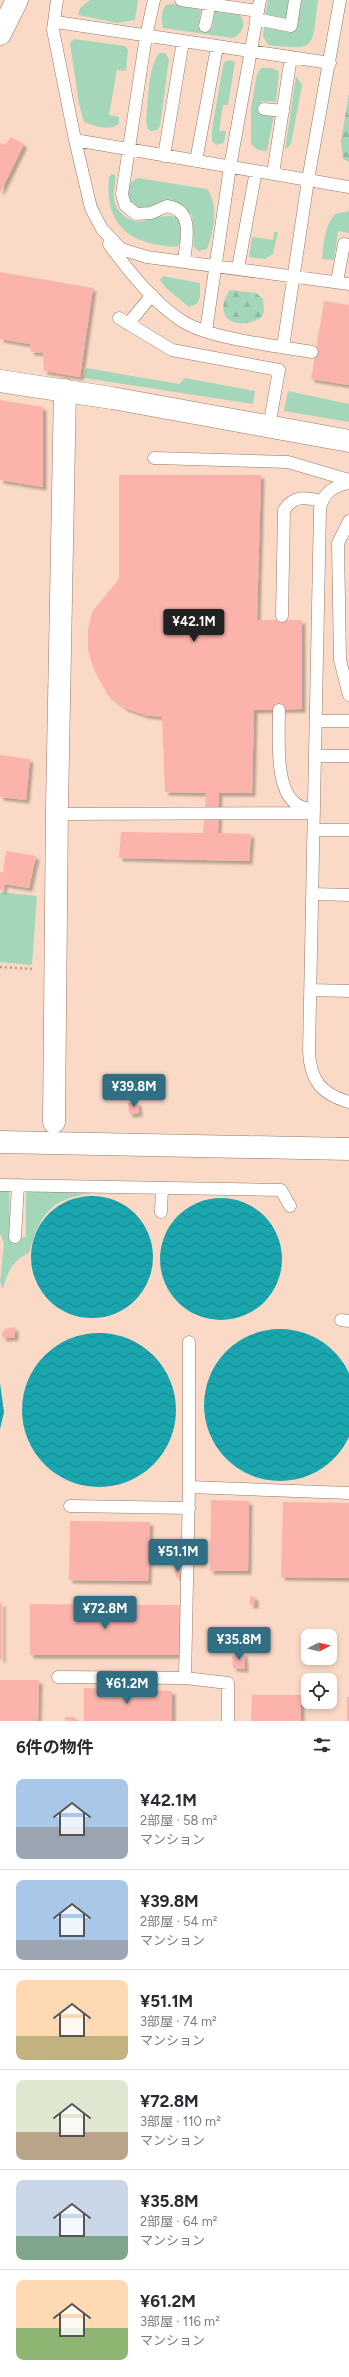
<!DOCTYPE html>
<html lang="ja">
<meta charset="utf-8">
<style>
body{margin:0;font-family:Figtree,"Noto Sans JP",sans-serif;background:#f2f2f3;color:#2b2b33;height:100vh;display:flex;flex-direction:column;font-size:15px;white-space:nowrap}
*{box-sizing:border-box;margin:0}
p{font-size:13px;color:#7c7c81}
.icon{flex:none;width:22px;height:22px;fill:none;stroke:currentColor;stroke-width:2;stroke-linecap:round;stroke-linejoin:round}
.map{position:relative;height:1721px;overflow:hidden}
.drawer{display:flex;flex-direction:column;background:#fff;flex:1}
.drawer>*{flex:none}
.needle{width:26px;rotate:83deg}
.buttons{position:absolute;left:301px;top:1629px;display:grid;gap:8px}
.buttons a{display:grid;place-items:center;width:36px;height:36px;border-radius:8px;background:#fff;box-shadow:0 2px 6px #0003;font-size:20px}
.price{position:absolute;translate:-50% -34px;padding:0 9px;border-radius:4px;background:#306e84;color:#fff;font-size:13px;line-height:26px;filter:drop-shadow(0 1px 2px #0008)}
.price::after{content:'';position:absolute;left:50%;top:24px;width:12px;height:9px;margin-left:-6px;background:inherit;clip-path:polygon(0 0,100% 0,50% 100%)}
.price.active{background:#222;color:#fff}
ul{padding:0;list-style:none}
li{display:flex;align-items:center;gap:12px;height:100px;padding:0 16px}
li+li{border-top:1px solid #e1e1e2}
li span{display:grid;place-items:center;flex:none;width:112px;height:80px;border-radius:8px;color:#555}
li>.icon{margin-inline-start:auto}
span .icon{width:48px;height:48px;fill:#fffc;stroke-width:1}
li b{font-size:17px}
h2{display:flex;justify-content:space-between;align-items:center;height:48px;padding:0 16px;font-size:17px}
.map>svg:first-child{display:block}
</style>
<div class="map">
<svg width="349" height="1721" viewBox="0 0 349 1721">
<defs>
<pattern id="forest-firs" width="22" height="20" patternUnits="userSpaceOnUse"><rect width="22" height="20" fill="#a4d7ba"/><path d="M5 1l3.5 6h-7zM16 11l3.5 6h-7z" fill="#8eb9a0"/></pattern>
<pattern id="water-waves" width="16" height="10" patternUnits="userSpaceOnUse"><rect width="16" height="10" fill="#1ba6af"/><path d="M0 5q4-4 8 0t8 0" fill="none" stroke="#19878e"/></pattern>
<filter id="shadow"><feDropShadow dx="3.5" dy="3.5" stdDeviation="1" flood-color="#0004"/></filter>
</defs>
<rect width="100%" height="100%" fill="#fadac6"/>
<path fill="#a4d7ba" d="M90 0H138L135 20 117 23 78 15 80 8Z
M268 0H292L288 19 285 21 265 15Z
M297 0H318C311 48 319 51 268 45L263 36 264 27 292 29Z
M173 4 201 10 198 27 212 29 215 12 240 15C247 24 242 34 233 38L163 28C161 20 161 11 166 5Z
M74 39 125 46 128 50 126 71 117 70 109 115 119 117V123C110 133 95 125 84 122L79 104 70 43Z
M160 53H165L169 59 160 126 157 130 151 131 148 129 146 121C148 103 148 64 160 53Z
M230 60 235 62 228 105H223L219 131H226L224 143 216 145 212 141V130L223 66 224 62Z
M261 68H271L279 71 276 102 261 101 260 113 274 115 267 151 258 150 251 144V108L257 74Z
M296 76 302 85 291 144 285 150Z
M112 174 115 175C116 181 114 186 114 191 112 207 122 218 137 222 150 221 177 206 182 226 184 234 182 240 177 247 131 245 104 227 109 177Z
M138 178 207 189C219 203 214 232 207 249L198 251 194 247 192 215 177 202C162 202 150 210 136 209L127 198C127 187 128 183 138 178Z
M349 211V233L338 231 334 260 322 259C324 242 324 227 335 214Z
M274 232H278L273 254 265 259 249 257 252 237 273 240Z
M163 276 200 283V297L197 304 189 307 167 289 160 280Z
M86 368 179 384 185 378 255 391 253 404 84 378Z
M288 391 349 404V422L284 411Z
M0 892 37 896 32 965 0 962Z
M0 1190H9L10 1239 26 1237V1192H100C53 1198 42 1208 29 1253 13 1260 7 1272 3 1289L0 1282 4 1244 0 1233Z"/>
<path fill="url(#forest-firs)" d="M349 93V162L343 159 341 141Z
M230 290 256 293 263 299 264 312 261 318C236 332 211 318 230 290Z"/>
<path fill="url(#water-waves)" d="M31 1257a61 61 0 1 1 122 0a61 61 0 1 1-122 0Z
M160 1259a61 61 0 1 1 122 0a61 61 0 1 1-122 0Z
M204 1405a76 76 0 1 1 152 0a76 76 0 1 1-152 0Z
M22 1410a77 77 0 1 1 154 0a77 77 0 1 1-154 0Z
M0 1383 4 1412 0 1429Z"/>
<path fill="#fcb3ac" filter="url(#shadow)" d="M11 137 24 144 0 193V143L5 145Z
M0 272 93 288 80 377 44 371 43 353 31 352 30 344 0 339Z
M324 301 349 305V385L311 379Z
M0 400 43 407V487L0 480Z
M119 475H261L257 620H302V709L254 710 252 793H219L218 833 251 834 249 861 119 858 121 832 203 833 206 793 165 792 162 717 145 715 125 708 108 695 95 672 88 651V630L92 612 119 579Z
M0 755 30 759 26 800 0 797Z
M6 851 36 856 29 888 4 884 3 890H0V872L3 873Z
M138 1102 139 1113 129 1114 128 1103Z
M15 1327V1337L3 1338 2 1334 5 1329Z
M211 1500 249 1501 248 1571H210Z
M283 1502 349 1503V1578L281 1577Z
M70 1521 150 1522 148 1581 69 1580Z
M179 1568 180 1577H176L175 1569Z
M250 1596 255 1597V1605H250Z
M0 1603H2V1659H0Z
M30 1604 180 1605V1655H30Z
M244 1653 245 1669 233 1668 232 1656Z
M0 1680H39L38 1721H0Z
M84 1688 172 1691V1721H84Z
M252 1695H301V1721H251Z
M347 1697H349V1721H347Z
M65 1717H75V1721H65Z"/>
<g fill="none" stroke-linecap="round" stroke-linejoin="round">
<defs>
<path id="service" d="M57 0 53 30 75 140 91 208 102 229 121 249 147 257 349 284
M154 0 146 36 122 194 125 205 136 214 151 213 167 206C195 210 186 241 184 261
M181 0 258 11
M256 19 291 26 295 0
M56 22 330 63
M205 26 210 4
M264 109 283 111
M75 140 349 187
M164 156 183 41
M196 161 217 47
M273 174 291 57
M109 244C129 272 153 302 182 321 210 339 278 346 312 352
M238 268 256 171
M337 282 344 244 349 245
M119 318 172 350 279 370 269 427
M128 324 152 295
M206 331 230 167 260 0
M283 347 308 180 340 0
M154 458 288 462 349 480
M349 483C333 486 323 493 320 509L309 1051C310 1080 321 1094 349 1102
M349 521 338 543 340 660 349 695
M282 616 284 510C294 495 306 497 321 501
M279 710C279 733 275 785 293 801 298 807 305 808 313 809
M316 721H349
M315 756H349
M57 814 314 813
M314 830H349
M313 894 349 895
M311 990 349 991
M0 1185 281 1190 290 1206
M161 1212 162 1188
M15 1237 18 1185
M341 1320 349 1321
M189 1487V1342
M70 1506 189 1508
M58 1677 185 1678 228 1683V1721
M185 1678 189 1487 349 1493"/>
<path id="minor" d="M0 34 17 0
M0 381 112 398 349 441
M54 1122 57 806 65 390"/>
<path id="tertiary" d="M0 1142 349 1149"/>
</defs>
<use href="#service" stroke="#957866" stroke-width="13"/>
<use href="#minor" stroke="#957866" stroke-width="23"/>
<use href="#tertiary" stroke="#957866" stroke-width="23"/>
<path stroke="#b79e8e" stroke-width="2.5" stroke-dasharray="2 3" stroke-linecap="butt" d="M0 967 33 969"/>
<use href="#service" stroke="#fff" stroke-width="12"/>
<use href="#minor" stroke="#fff" stroke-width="22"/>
<use href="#tertiary" stroke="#fff" stroke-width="22"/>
</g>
</svg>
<div class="buttons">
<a><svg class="needle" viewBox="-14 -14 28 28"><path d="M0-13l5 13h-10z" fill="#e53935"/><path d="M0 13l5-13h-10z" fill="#7c7c81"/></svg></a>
<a><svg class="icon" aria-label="locate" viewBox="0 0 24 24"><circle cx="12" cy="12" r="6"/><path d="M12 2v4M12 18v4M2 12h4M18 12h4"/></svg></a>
</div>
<b class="price active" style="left:194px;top:643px">¥42.1M</b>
<b class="price" style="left:134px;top:1108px">¥39.8M</b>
<b class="price" style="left:178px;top:1573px">¥51.1M</b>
<b class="price" style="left:105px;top:1630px">¥72.8M</b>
<b class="price" style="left:239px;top:1661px">¥35.8M</b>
<b class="price" style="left:127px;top:1705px">¥61.2M</b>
</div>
<section class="drawer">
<h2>6件の物件<svg class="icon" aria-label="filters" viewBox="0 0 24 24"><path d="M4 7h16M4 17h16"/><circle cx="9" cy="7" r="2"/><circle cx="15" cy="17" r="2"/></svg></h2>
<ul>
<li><span style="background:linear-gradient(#a9c7e8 60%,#9aa5b1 0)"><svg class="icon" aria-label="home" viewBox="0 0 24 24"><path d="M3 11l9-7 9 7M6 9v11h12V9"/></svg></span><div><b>¥42.1M</b><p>2部屋 · 58 m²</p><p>マンション</p></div></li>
<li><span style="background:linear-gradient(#a9c7e8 75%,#9aa5b1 0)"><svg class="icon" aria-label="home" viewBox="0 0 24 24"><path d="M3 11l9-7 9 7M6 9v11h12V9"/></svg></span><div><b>¥39.8M</b><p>2部屋 · 54 m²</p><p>マンション</p></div></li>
<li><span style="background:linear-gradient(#ffd9b3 70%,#c2b280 0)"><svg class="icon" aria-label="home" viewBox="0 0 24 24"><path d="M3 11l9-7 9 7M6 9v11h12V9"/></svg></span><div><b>¥51.1M</b><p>3部屋 · 74 m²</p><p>マンション</p></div></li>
<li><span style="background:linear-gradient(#dfe7d0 65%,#b9a48a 0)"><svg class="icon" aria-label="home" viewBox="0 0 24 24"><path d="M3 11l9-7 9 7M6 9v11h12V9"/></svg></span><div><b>¥72.8M</b><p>3部屋 · 110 m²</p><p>マンション</p></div></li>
<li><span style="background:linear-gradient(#c9d6e8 70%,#7fa58c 0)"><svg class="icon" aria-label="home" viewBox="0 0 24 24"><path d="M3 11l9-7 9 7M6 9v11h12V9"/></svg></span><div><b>¥35.8M</b><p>2部屋 · 64 m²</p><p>マンション</p></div></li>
<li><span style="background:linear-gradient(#ffd9b3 60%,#8fb573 0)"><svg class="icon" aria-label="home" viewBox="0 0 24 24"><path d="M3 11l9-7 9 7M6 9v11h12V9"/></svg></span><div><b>¥61.2M</b><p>3部屋 · 116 m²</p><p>マンション</p></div></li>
</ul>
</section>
